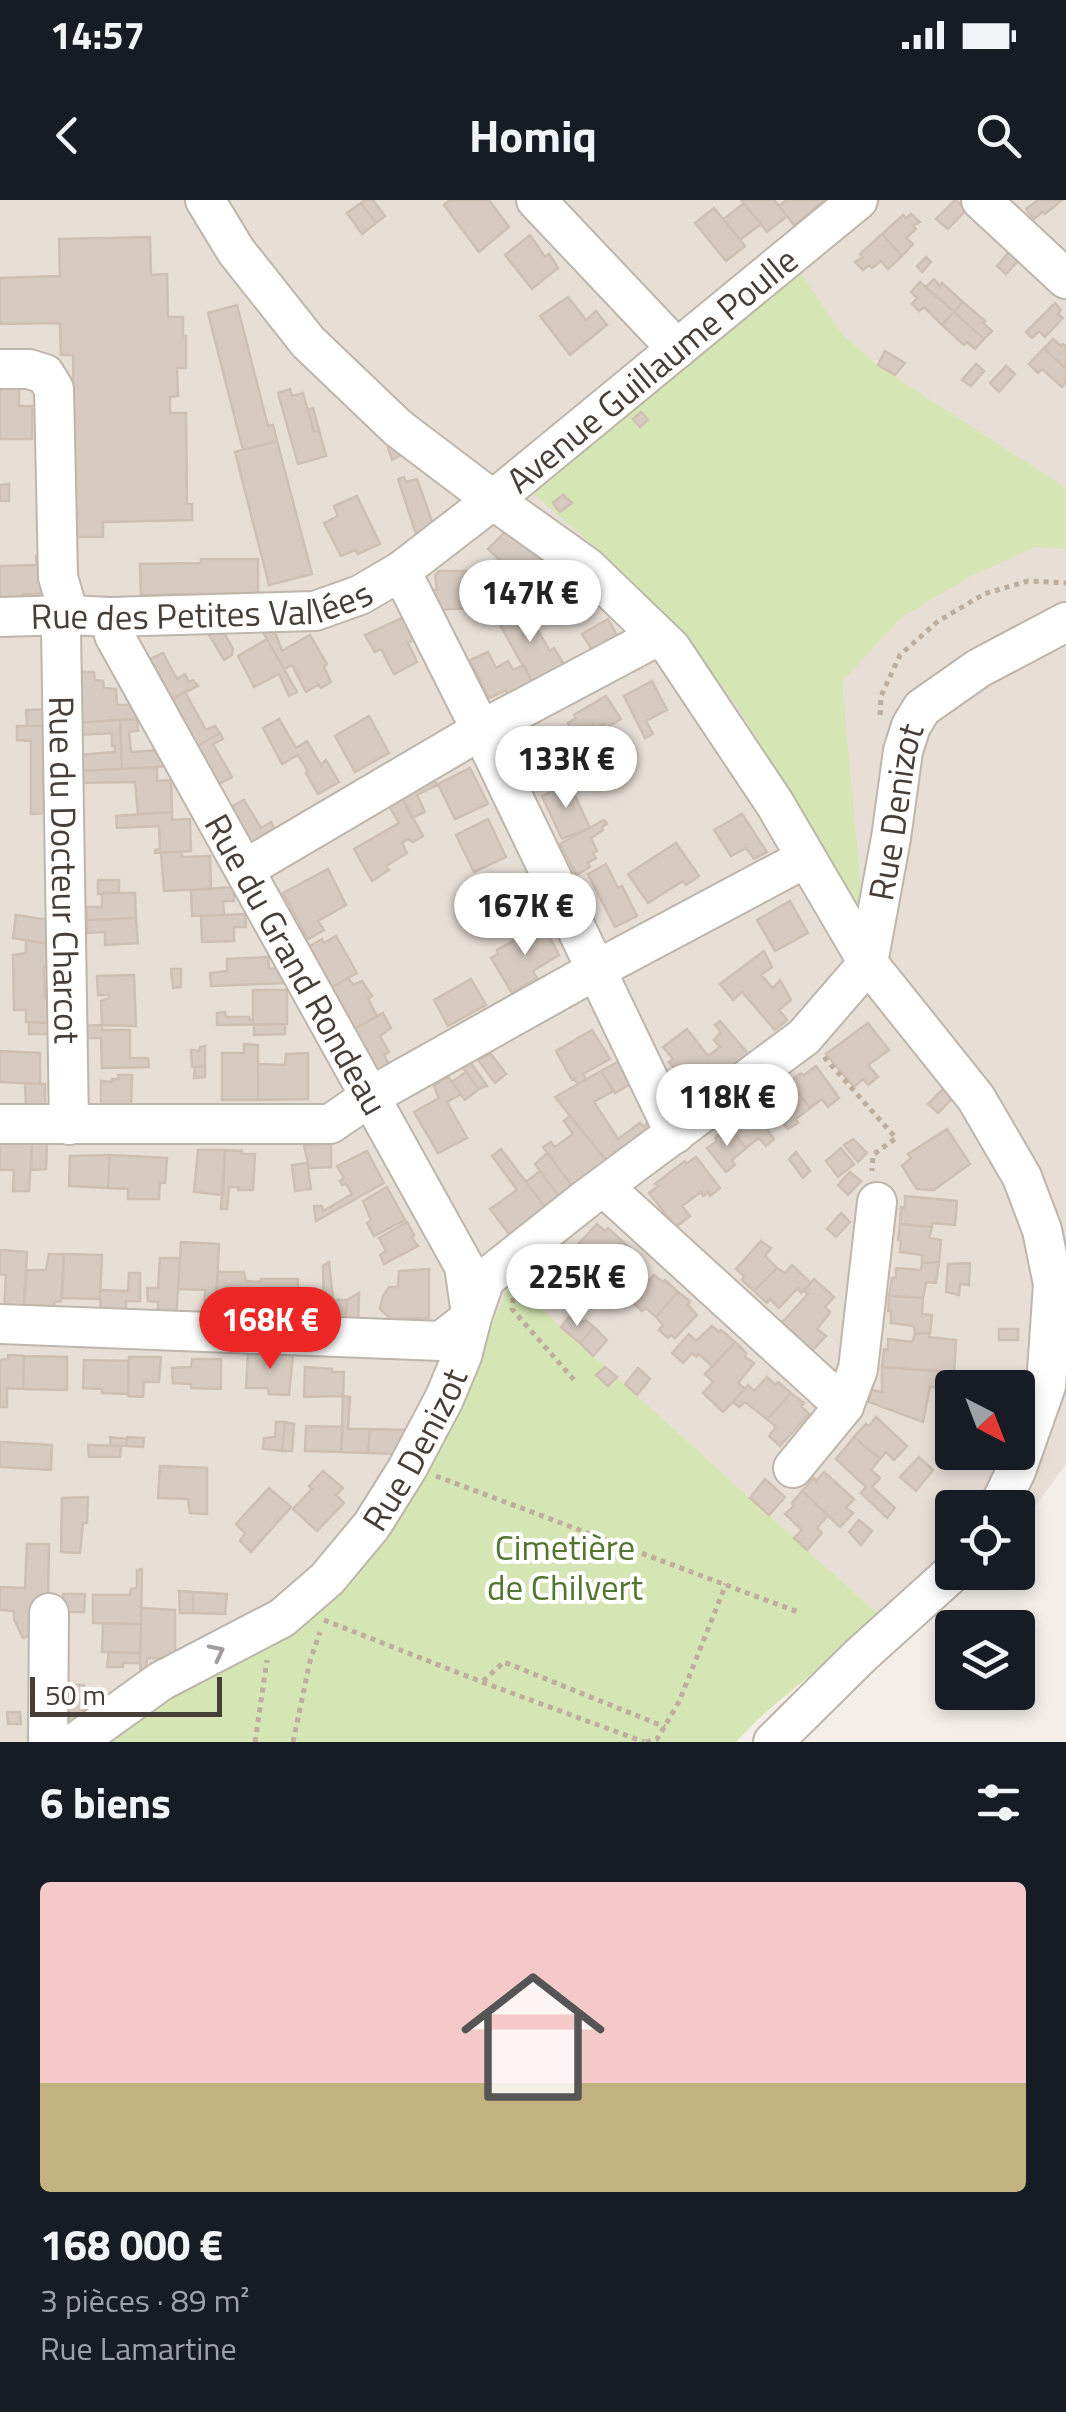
<!DOCTYPE html>
<html lang="fr">
<meta charset="utf-8">
<style>
body{margin:0;font-family:"Titillium Web",sans-serif;background:#242831;color:#f1f3f6;height:100vh;display:flex;flex-direction:column;font-size:38px;white-space:nowrap}
*{box-sizing:border-box;margin:0}
p{font-size:32px;color:#9ea1a6}
.icon{flex:none;width:55px;height:55px;fill:none;stroke:currentColor;stroke-width:2;stroke-linecap:round;stroke-linejoin:round}
.map{position:relative;height:1542px;overflow:hidden}
.drawer{display:flex;flex-direction:column;background:#171b24;flex:1}
.drawer>*{flex:none}
.needle{width:65px;rotate:138deg}
.controls{position:absolute;left:935px;top:1170px;display:grid;gap:20px}
.controls a{display:grid;place-items:center;width:100px;height:100px;border-radius:10px;background:#171b24;box-shadow:0 5px 15px #0003;font-size:50px}
.scale{position:absolute;left:30px;bottom:25px;width:192px;box-sizing:border-box;padding-left:10px;border:5px solid #463e37;border-top:0;font-size:28px;line-height:35px;white-space:nowrap;color:#463e37;-webkit-text-stroke:8px #fff;paint-order:stroke}
.price{position:absolute;translate:-50% -85px;padding:0 22px;border-radius:35px;background:#fff;color:#222;font-size:32px;line-height:65px;filter:drop-shadow(0 2px 5px #0008)}
.price::after{content:'';position:absolute;left:50%;top:60px;width:30px;height:22px;margin-left:-15px;background:inherit;clip-path:polygon(0 0,100% 0,50% 100%)}
.price.current{background:#ed2725;color:#fff}
ul{padding:0;list-style:none}
li{display:grid;align-content:center;gap:20px;height:530px;padding:0 40px}
li+li{border-top:2px solid #363941}
li span{display:grid;place-items:center;height:310px;border-radius:10px;color:#555}
li>.icon{margin-inline-start:auto}
span .icon{width:180px;height:180px;fill:#fffc;stroke-width:1}
li b{font-size:42px}
h2{display:flex;justify-content:space-between;align-items:center;height:120px;padding:0 40px;font-size:42px}
.status{display:flex;justify-content:space-between;align-items:center;height:70px;padding:0 50px;background:#171b24;direction:ltr}
.status svg{height:28px;fill:currentColor}
header{display:flex;justify-content:space-between;align-items:center;height:130px;padding:0 40px;background:#171b24;font-size:45px;font-weight:700}
.map>svg:first-child{display:block}
</style>
<div class="status"><b>14:57</b><svg viewBox="0 0 49 12"><path d="M0 12V9h3v3zM5 12V6h3v6zM10 12V3h3v9zM15 12V0h3v12zM26 1h20v11H26zM47 4h2v5h-2z"/></svg></div>
<header><svg class="icon" aria-label="back" viewBox="0 0 24 24"><path d="M15 5l-7 7 7 7"/></svg>Homiq<svg class="icon" aria-label="search" viewBox="0 0 24 24"><circle cx="10" cy="10" r="6"/><path d="M15 15l6 6"/></svg></header>
<div class="map">
<svg width="1066" height="1542" viewBox="0 0 1066 1542">
<rect width="100%" height="100%" fill="#f3eee8"/>
<path fill="#e7dfd6" fill-rule="evenodd" d="M0 0H1066V1264L1018 1330V1308H952V1372L981 1373 908 1435 880 1416 511 1081 471 1171 392 1321 89 1542H0ZM952 1188H1018V1252H952Z"/>
<path fill="#d5e5b3" d="M800 72 843 135 877 165 1060 284 1066 291V349L1035 347 971 376 902 417 842 482 863 712 737 506 685 436 612 362 533 293Z
M511 1081 880 1416 758 1519 736 1542H89L294 1418 471 1171Z"/>
<path fill="#d7cbc1" stroke="#cebfb2" stroke-width="2.5" d="M365 0H373L385 16 376 23 361 3Z
M450 0H489L509 27 479 52 444 5Z
M741 0H774L787 16 767 32Z
M787 0H825L794 25 779 6Z
M955 0 967 9 948 29 936 19Z
M1038 0H1062L1045 14 1042 12 1034 19 1026 9Z
M361 3 376 23 362 34 347 13Z
M744 3 761 24 740 40 724 19Z
M714 8 745 46 726 61 695 23Z
M911 14 920 22 913 26 916 29 906 38 913 44 902 56 882 34 903 15 906 18Z
M882 34 902 56 888 69 881 61 872 68 869 65 863 70 855 62 863 57 860 54Z
M530 35 545 57 549 54 558 68 532 89 505 55Z
M150 37 151 75 167 74 168 117H183V136H186V168H177L178 196 170 197V213H186L187 304H192V320L103 322V337H75L73 155H61L60 123 0 124V78L60 76 59 39Z
M1011 50 1021 58 1006 74 997 66Z
M926 57 931 62 922 72 917 66Z
M934 79 940 86 942 83 963 102 954 112 926 87Z
M920 82 954 112 942 125 924 107 919 111 912 104 917 98 911 92Z
M568 97 586 120 596 111 607 125 570 155 540 116Z
M963 102 985 121 983 123 992 131 984 139 954 112Z
M1055 103 1061 110 1058 114 1063 118 1045 137 1039 131 1032 138 1026 132Z
M237 105 268 226 273 225 277 241 243 250 208 113Z
M954 112 984 139 975 149 967 142 964 145 942 125Z
M1053 139 1061 146 1063 144 1066 147V169L1044 148Z
M1044 148 1066 169V182L1062 187 1042 169 1038 173 1029 164Z
M885 151 905 163 895 175 878 165Z
M976 164 984 171 971 186 962 180Z
M1006 166 1015 174 999 192 990 183Z
M0 186H19V206H32V239H0Z
M290 189 292 196 303 193 314 232 319 230 326 256 298 264 278 193Z
M313 208 319 230 314 232 308 210Z
M641 212 648 220 640 227 633 219Z
M277 241 312 374 269 385 235 252Z
M386 241 403 254 392 260Z
M404 277 406 282 417 279 433 324 418 340 398 279Z
M9 284V301H0V285Z
M563 295 572 303 560 312 553 303Z
M357 296 380 344 358 354 355 350 341 356 324 323 338 316 334 306Z
M505 332 563 376 551 391 540 383 536 388 530 382 524 390 522 387 515 394 501 381 495 389 484 387 471 375 482 365 490 371 501 361 488 349Z
M36 356H45L46 386 39 394H23L22 397 0 398V366L37 365Z
M201 359H258V393L141 395 140 364 201 363Z
M439 371H466L468 408 437 410 427 391 437 390 435 375Z
M490 407H524L550 451 554 448 568 471 536 489Z
M404 417 413 440 408 443 417 462 394 474 381 449 375 452 365 435Z
M608 419 620 441 595 455 582 434Z
M263 432H275L282 451 310 435 327 464 324 467 331 482 321 488 318 485 306 492 292 465 284 469Z
M208 433H224L233 449 232 455 224 460Z
M267 439 297 492 289 496 279 474 254 487 238 456Z
M488 452 496 468 508 461 513 470 524 465 536 489 513 502 506 490 489 498 470 460Z
M163 453 177 479 185 474 189 482 193 480 198 486 167 501 146 461Z
M77 472H94L95 480 103 481 104 488 116 489 117 505H130L131 509 137 507 144 518 78 523Z
M652 481 667 510 646 521 653 534 645 538 624 496Z
M185 492 206 530 215 526 220 533 194 548 167 501Z
M606 496 621 519 606 528 603 524 595 529 593 525 574 535 568 523 576 518 574 515Z
M48 509V526H27L26 510Z
M369 516 389 553 355 572 335 536Z
M137 519 138 531 129 532 131 552 161 550 171 566 122 569 120 520Z
M279 519 296 548 307 541 321 565 326 560 339 582 318 594 306 573 308 571 298 555 282 564 263 528Z
M120 520 122 569 79 571 78 555 115 552V546H112V533L79 535 78 523Z
M17 526H48L49 613 31 614V541L17 540Z
M220 533 223 539 213 544 232 577 215 586 194 548Z
M157 567V581L171 580 172 612 138 614 135 582 79 583V571Z
M470 568 488 604 455 619 438 584Z
M432 577 437 585 417 595 425 612 412 618 400 593Z
M569 583 590 628 562 639 542 596Z
M400 593 423 636 413 642 408 639 402 643 407 653 386 666 389 670 372 681 354 649 399 623 389 606Z
M244 600 261 628 271 622 275 630 251 649 229 608Z
M172 612V620L190 619 191 651 155 653V650L160 649 159 626 117 628 116 616Z
M742 614 767 652 754 659 746 648 731 656 714 630Z
M488 619 506 657 474 672 456 635Z
M604 620 607 624 602 627 603 630 591 638 597 651 593 653 596 658 588 663 590 667 576 675 560 644Z
M676 643 699 676 686 685 683 681 648 703 628 674Z
M161 652H182V657L210 656 211 689 164 691Z
M606 664 618 688 622 686 637 716 615 727 588 674Z
M328 669 346 705 318 721 324 730 308 739 283 693Z
M98 680H119V693L98 694Z
M234 687V701H223L224 715 192 716 191 690Z
M102 693H135L136 718 87 720 86 707H102Z
M790 701 808 733 775 751 757 720Z
M245 714 246 727H234V741L202 742 201 716Z
M16 715 49 720V744L13 738Z
M136 718 138 743 105 745V732L87 733V720Z
M543 725 559 755 533 771 537 778 512 793 491 758 498 754 497 750Z
M336 736 357 773 327 790 305 749 322 739 324 743Z
M26 740 49 744 50 767 44 768 45 798H50V823L26 822V810H14L13 755 26 753Z
M764 751 772 767 761 775 773 788 780 780 791 800 779 810 787 820 775 830 742 792 733 800 720 784Z
M268 757 269 769 280 768 288 783 211 786 210 773 227 771V759Z
M171 769H181V787L173 788Z
M134 775 136 826 102 825 101 801 109 798V795H98L97 776Z
M348 778 353 785 362 781 372 796 368 799 377 816 351 831 327 790Z
M471 779 486 805 448 826 434 800Z
M253 790H287V824L217 825V813L225 812 226 817H249L250 820 253 821Z
M383 813 391 828 380 836 389 852 384 855 393 872 378 880 351 831Z
M720 821 752 858 698 899 689 888 686 891 679 883 682 878 669 862 673 859 663 847 687 829 708 856 720 847 714 840 721 832 715 825Z
M29 822 50 823V834H29Z
M868 823 889 850 868 865 878 877 868 885 863 879 854 887 826 854Z
M285 824V834L254 835V825Z
M102 825V830H130V858H148L149 867 102 868 101 838H81L80 826Z
M592 830 610 859 583 874 586 879 578 884 574 878 572 880 556 851Z
M244 844 258 845V900H222V853H244Z
M205 846V866L192 867 191 850 199 851 200 847Z
M0 851 40 853V884L0 882Z
M308 853V899L258 900V864L285 865 286 854Z
M491 854 506 874 495 883 478 860Z
M620 861 632 883 615 893 601 871Z
M471 863 487 886 479 889 463 868Z
M205 866V877L194 878 195 867Z
M816 866 839 898 828 907 822 899 810 908 790 882 801 873 804 875Z
M601 871 613 891 594 902 618 939 640 923 644 927 651 920 656 932 610 965 555 897Z
M466 872 479 889 465 900 452 882Z
M118 875H132L131 910H101V881L111 882 112 879H119Z
M448 877 461 894 447 902 467 938 438 953 414 912 439 898 434 886Z
M790 882 810 908 796 919 798 923 788 929 767 903 776 896 775 893Z
M25 883 45 884V906H26Z
M945 887 955 896 938 913 928 904Z
M755 913 774 939 766 946 759 938 746 948 729 927 742 917 745 919Z
M570 916 610 965 576 991 543 947 551 942 555 947 573 934 564 921Z
M729 927 746 948 732 960 735 965 726 972 707 948 717 941 715 938Z
M947 929 970 964 934 990 917 989 902 966 911 958 908 954Z
M853 939 867 953 858 962 844 945Z
M0 942H32L29 991H13L14 970H0Z
M32 942 47 943 46 969 31 970Z
M331 944V967L309 968 304 945Z
M841 948 854 964 838 977 826 961Z
M501 949 548 1011 512 1038 490 1009 517 990 492 956Z
M198 950H225L223 995 194 992Z
M225 950 242 951V954H255L253 990H238L239 987H229L227 1009H221Z
M367 951 384 983 316 1021 314 1006H322L323 1011 352 994 346 984 342 985 340 981 344 978 337 966Z
M796 952 810 971 803 978 789 959Z
M547 953 576 991 562 1001 535 964Z
M110 955 167 958 165 983 160 982 159 999H128V989L108 988Z
M110 955 108 988 69 986 70 956Z
M696 957 720 988 710 996 708 992 703 996 701 992 682 1006 690 1016 676 1027 649 993 658 986 655 984 685 961 686 964Z
M307 963 311 989 295 991 292 965Z
M540 971 562 1001 548 1011 526 982Z
M850 972 861 981 848 995 838 985Z
M387 987 405 1020 374 1036 367 1023 371 1020 363 1001Z
M905 996 957 1001 955 1025 932 1023V1027L900 1024 901 1007 905 1008Z
M841 1013 850 1022 836 1037 827 1029Z
M407 1022 414 1035 412 1038 418 1046 384 1064 380 1055 386 1051 379 1038Z
M597 1024 605 1031 608 1028 622 1041 598 1065 586 1054 580 1060 571 1052Z
M900 1024 932 1027 929 1038 941 1040 939 1062 922 1063V1055L900 1052 901 1041 898 1040Z
M622 1041 633 1051 631 1054 640 1061 614 1090 601 1081 607 1073 598 1065Z
M761 1041 771 1048 765 1056 777 1068 754 1091 742 1080 744 1076 736 1069Z
M181 1042 219 1044 215 1121 204 1120 205 1090 178 1089Z
M0 1050 27 1052 23 1115 4 1113 6 1075 0 1074Z
M49 1054H64L61 1101 54 1102 53 1115H23L27 1070H46Z
M64 1054 102 1055 100 1099 62 1098Z
M160 1058H180L176 1118 158 1116V1102L148 1101 147 1088H158Z
M329 1062 333 1100H347L345 1125 324 1124 323 1066Z
M939 1062 936 1083 926 1082 923 1098 889 1096 892 1078H896V1068L921 1070 922 1063Z
M970 1063 969 1085 960 1084 959 1095 946 1092 948 1064Z
M792 1065 811 1083 801 1093 798 1088 779 1108 770 1099 767 1103 754 1091 777 1068 785 1073Z
M429 1069V1118L391 1119 380 1109 383 1096 389 1087H398L399 1071Z
M218 1072H244L246 1081 261 1082V1079H298L297 1112 261 1111V1114H244V1121H215Z
M129 1073H140V1101H126V1118L101 1116 100 1090 128 1091Z
M654 1075 663 1082 665 1080 678 1092 656 1117 646 1108 642 1111 631 1101Z
M814 1079 834 1097 825 1107 830 1112 817 1129 826 1136 808 1155 778 1127 808 1094 804 1091Z
M678 1092 690 1101 688 1105 697 1115 675 1138 671 1135 668 1138 659 1130 663 1125 656 1117Z
M359 1093 358 1125H345L347 1100Z
M889 1096 923 1098 922 1114 932 1115 930 1133 915 1134 914 1126 891 1123V1111H888Z
M569 1117 578 1125 585 1120 594 1127 580 1143 561 1127Z
M712 1126 719 1132 721 1130 735 1142 713 1167 699 1154 696 1157 692 1153 683 1163 672 1153 689 1134 696 1141Z
M594 1127 607 1140 593 1156 580 1143Z
M999 1129H1018V1140H999Z
M930 1133 929 1137 956 1140 954 1172 882 1167 884 1149 888 1150V1139L912 1142 915 1134Z
M735 1142 746 1153 745 1157 754 1163 738 1183 745 1189 723 1212 703 1193 713 1182 705 1174Z
M248 1153 293 1154 289 1195 269 1194 268 1188H246Z
M8 1155 24 1156 23 1189 7 1188V1207H0V1160L8 1159Z
M24 1156 67 1157V1190L23 1189Z
M129 1157H161L159 1182H144L143 1197 128 1196Z
M192 1159H221V1189L191 1188V1184L173 1183 172 1168 191 1167Z
M84 1160 128 1161V1194L102 1193V1189L83 1188Z
M305 1167 332 1169V1172H344L343 1196 304 1197Z
M605 1167 617 1177 608 1186 596 1175Z
M882 1167 959 1173 958 1188 930 1187 923 1222 869 1202 871 1190 882 1192Z
M638 1168 650 1179 637 1195 625 1184Z
M767 1177 775 1185 778 1182 791 1193 767 1219 745 1202 739 1207 733 1202 748 1185 754 1191Z
M791 1193 804 1203 801 1206 809 1214 780 1246 769 1236 776 1227 767 1219Z
M343 1196 350 1197 348 1229H370L368 1253 341 1252Z
M876 1217 907 1246 894 1260 886 1252 880 1259 854 1237 866 1224 869 1226Z
M276 1222H285L282 1251 263 1249 264 1238 275 1237Z
M285 1222 294 1224 292 1251H282Z
M306 1226 343 1227 341 1252 305 1251Z
M370 1229 409 1230 401 1254 368 1253Z
M110 1237 127 1239 126 1246H111Z
M127 1237 144 1238 143 1247 126 1246Z
M854 1237 880 1259 871 1270 880 1278 872 1287 895 1308 887 1318 861 1293 866 1287 836 1259Z
M0 1242 52 1245 51 1270 0 1267Z
M88 1245 121 1246 120 1257H89Z
M919 1257 933 1270 916 1291 900 1277Z
M160 1266 207 1268V1314L190 1313 188 1299 158 1298Z
M323 1271 343 1288 336 1295 344 1303 317 1331 293 1309 312 1289 309 1286Z
M824 1272 854 1299 846 1308 853 1313 840 1327 802 1291 814 1278 816 1281Z
M765 1279 785 1297 769 1315 750 1298Z
M269 1288 291 1307 251 1352 240 1341 245 1333 236 1324Z
M802 1291 828 1315 817 1328 822 1333 807 1350 794 1338 802 1330 785 1314 794 1306 792 1303Z
M88 1297 87 1323H83L80 1353 61 1352 62 1298Z
M859 1320 872 1331 861 1345 849 1332Z
M27 1344H49L48 1407 39 1431 23 1438 14 1419V1411L0 1410V1387L25 1388Z
M142 1369 141 1424 93 1423V1395H130L131 1389 137 1388V1370Z
M179 1391 193 1392V1413H180Z
M193 1392 227 1394 225 1414 193 1413Z
M63 1394H85L84 1412H63Z
M141 1408 175 1410V1459L147 1458 145 1481H140Z
M103 1423 141 1424 140 1453 102 1452Z
M109 1452 140 1453V1463H123V1467H107Z
M54 1484 84 1485 82 1526 69 1536V1517H53Z
M7 1512H20L21 1524H8Z"/>
<g fill="none" stroke-linecap="round" stroke-linejoin="round">
<defs>
<g id="minor">
<path d="M205 0 236 51 308 142 398 228 493 300 587 367 671 448 775 604 868 763 976 898 1022 977 1042 1030 1053 1084 1046 1186 1016 1271 998 1308"/>
<path d="M536 0 677 149"/>
<path d="M981 0 1066 79"/>
<path id="s1" d="M0 169H29L45 174 54 189 58 377 69 415 61 428 69 925"/>
<path d="M401 371 481 530 675 934"/>
<path id="s2" d="M0 417 69 415 110 417 315 411 360 395 401 371 493 300 858 0"/>
<path id="s3" d="M110 417 114 435 464 1066 471 1114"/>
<path d="M245 669 481 530 658 436"/>
<path d="M0 924H330L371 896 596 770 806 658"/>
<path d="M604 987 844 1206 793 1268"/>
<path d="M0 1124 441 1141 472 1117"/>
<path d="M844 1206 858 1169 877 1002"/>
<path d="M48 1542 49 1413"/>
<path id="s4" d="M76 1542 161 1481 282 1418 327 1379 372 1325 407 1269 444 1199 462 1156 472 1117 485 1079 586 999 804 837 868 763 891 638 903 551 911 526 922 508 979 468 1066 422"/>
<path d="M773 1542 861 1455 953 1372"/>
</g>
</defs>
<use href="#minor" stroke="#beb5ab" stroke-width="42"/>
<path stroke="#bfae9d" stroke-width="5" stroke-dasharray="5 5" stroke-linecap="butt" d="M880 515 881 496 900 455 937 422 984 394 1028 381 1066 383
M824 857 896 938 873 955 872 971
M513 1098 512 1109 575 1181
M436 1276 798 1412
M324 1420 482 1482 644 1542
M483 1481 504 1462 665 1527
M255 1542 267 1460
M293 1542 310 1461 320 1432
M646 1542 657 1539 679 1502 726 1384"/>
<use href="#minor" stroke="#fff" stroke-width="38"/>
</g>
<defs><path id="oneway-chevron" d="M-2-3.5L2.5 0L-2 3.5" fill="none" stroke-width="1.6" stroke-linecap="round" stroke-linejoin="round" transform="scale(2.5)"/></defs>
<use stroke="#a29e9b" href="#oneway-chevron" transform="translate(217 1452) rotate(-27)"/>
<g text-anchor="middle" dominant-baseline="central" stroke-width="8" stroke-linejoin="round" paint-order="stroke">
<g font-size="35" fill="#463e37" stroke="#fff">
<text stroke="none"><textPath href="#s2" startOffset="732">Avenue Guillaume Poulle</textPath></text>
<text stroke="none"><textPath href="#s2" startOffset="202">Rue des Petites Vallées</textPath></text>
<text stroke="none"><textPath href="#s4" startOffset="1295">Rue Denizot</textPath></text>
<text stroke="none"><textPath href="#s1" startOffset="548">Rue du Docteur Charcot</textPath></text>
<text stroke="none"><textPath href="#s3" startOffset="395">Rue du Grand Rondeau</textPath></text>
<text stroke="none"><textPath href="#s4" startOffset="458">Rue Denizot</textPath></text>
</g>
<g font-size="35" fill="#52752d" stroke="#fff">
<text x="565" y="1347">Cimetière<tspan x="565" dy="40">de Chilvert</tspan></text>
</g>
</g>
</svg>
<div class="controls">
<a><svg class="needle" viewBox="-14 -14 28 28"><path d="M0-13l5 13h-10z" fill="#e53935"/><path d="M0 13l5-13h-10z" fill="#9ea1a6"/></svg></a>
<a><svg class="icon" aria-label="locate" viewBox="0 0 24 24"><circle cx="12" cy="12" r="6"/><path d="M12 2v4M12 18v4M2 12h4M18 12h4"/></svg></a>
<a><svg class="icon" aria-label="layers" viewBox="0 0 24 24"><path d="M12 4l9 5-9 5-9-5zM3 14l9 5 9-5"/></svg></a>
</div>
<div class="scale">50 m</div>
<b class="price" style="left:530px;top:445px">147K €</b>
<b class="price" style="left:566px;top:611px">133K €</b>
<b class="price" style="left:525px;top:758px">167K €</b>
<b class="price" style="left:727px;top:949px">118K €</b>
<b class="price" style="left:577px;top:1129px">225K €</b>
<b class="price current" style="left:270px;top:1172px">168K €</b>
</div>
<section class="drawer">
<h2>6 biens<svg class="icon" aria-label="filters" viewBox="0 0 24 24"><path d="M4 7h16M4 17h16"/><circle cx="9" cy="7" r="2"/><circle cx="15" cy="17" r="2"/></svg></h2>
<ul>
<li><span style="background:linear-gradient(#f6c9c9 65%,#c2b280 0)"><svg class="icon" aria-label="home" viewBox="0 0 24 24"><path d="M3 11l9-7 9 7M6 9v11h12V9"/></svg></span><div><b>168 000 €</b><p>3 pièces · 89 m²</p><p>Rue Lamartine</p></div></li>
</ul>
</section>
